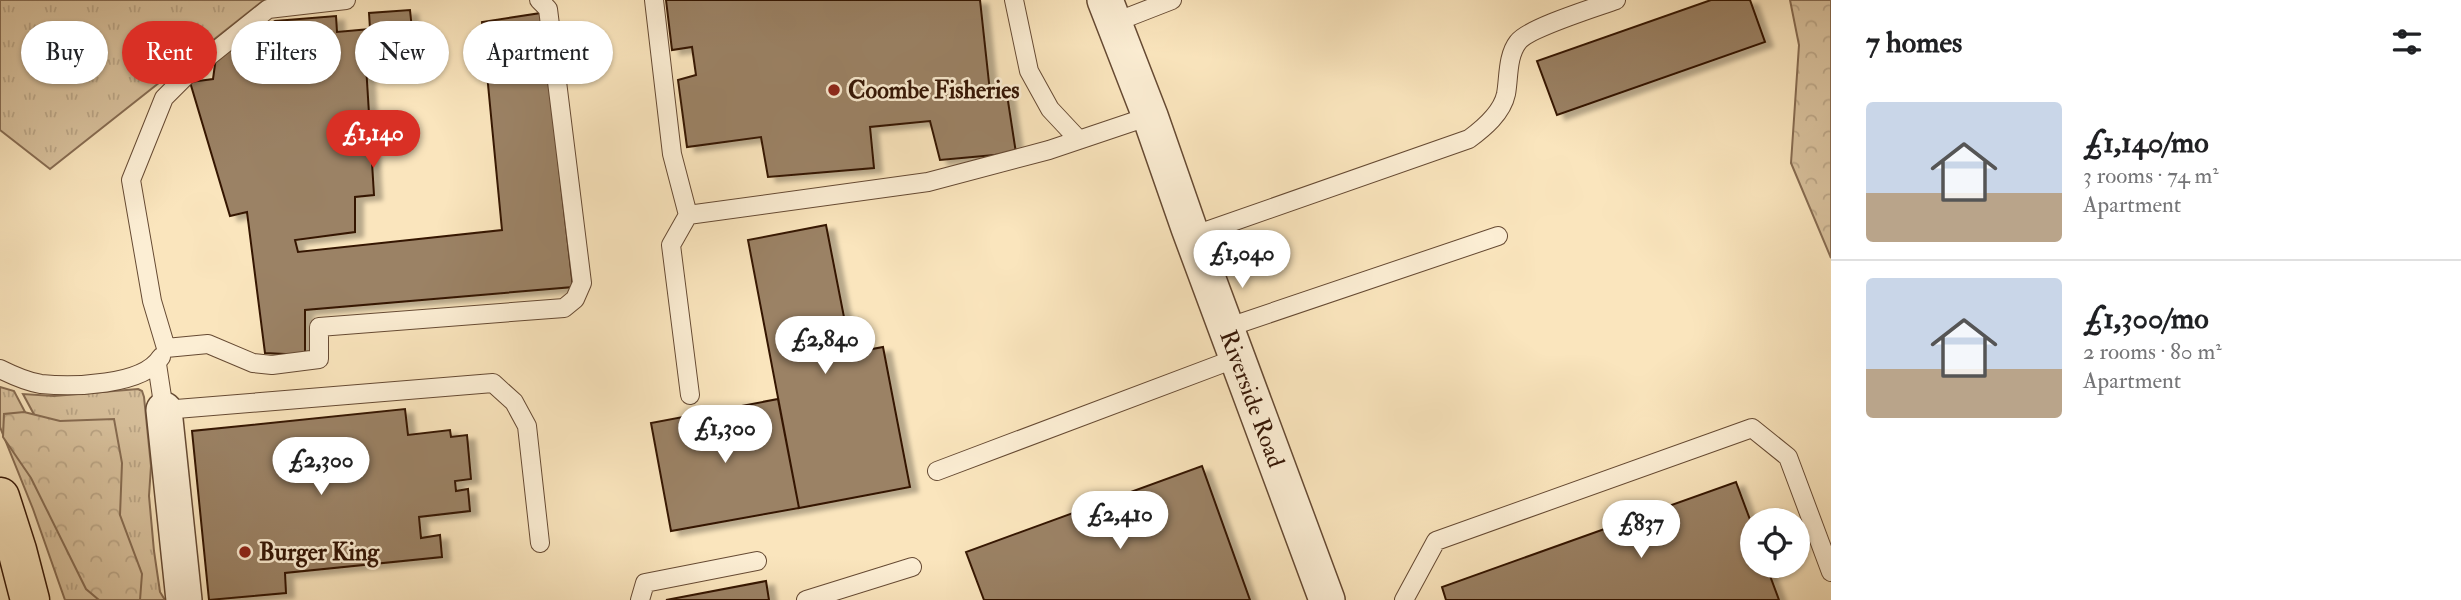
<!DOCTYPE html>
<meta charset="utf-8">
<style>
body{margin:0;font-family:"IM FELL Double Pica",serif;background:#f6f6f6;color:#202124;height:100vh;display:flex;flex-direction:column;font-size:26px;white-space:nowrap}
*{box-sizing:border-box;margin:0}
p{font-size:23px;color:#757577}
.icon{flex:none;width:38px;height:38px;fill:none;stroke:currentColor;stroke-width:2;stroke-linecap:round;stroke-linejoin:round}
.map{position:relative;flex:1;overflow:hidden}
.panel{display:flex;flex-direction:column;background:#fff;width:630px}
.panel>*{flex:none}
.banner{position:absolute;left:21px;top:21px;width:665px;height:63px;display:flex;gap:14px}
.tools{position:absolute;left:1740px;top:508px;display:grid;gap:14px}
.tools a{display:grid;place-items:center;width:70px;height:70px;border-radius:50%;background:#fff;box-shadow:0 2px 5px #0004;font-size:35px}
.price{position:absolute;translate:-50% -60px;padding:0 16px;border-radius:24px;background:#fff;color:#222;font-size:23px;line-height:46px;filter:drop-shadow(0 2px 4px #0008)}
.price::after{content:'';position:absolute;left:50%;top:42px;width:21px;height:16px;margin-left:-10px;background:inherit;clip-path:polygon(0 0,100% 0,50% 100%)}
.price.current{background:#d93025;color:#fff}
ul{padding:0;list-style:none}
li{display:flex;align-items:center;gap:21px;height:175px;padding:0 35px}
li+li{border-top:2px solid #e0e0e0}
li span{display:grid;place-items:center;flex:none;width:196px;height:140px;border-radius:7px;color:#555}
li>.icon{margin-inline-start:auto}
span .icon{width:84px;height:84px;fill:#fffc;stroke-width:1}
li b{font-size:30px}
h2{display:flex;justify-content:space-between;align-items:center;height:84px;padding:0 35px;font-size:30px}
.pill{padding:0 24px;border-radius:32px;background:#fff;box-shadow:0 2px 5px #0004;font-size:24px;line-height:63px}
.pill.current{background:#d93025;color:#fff}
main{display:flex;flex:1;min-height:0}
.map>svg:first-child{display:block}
</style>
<main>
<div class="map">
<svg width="1831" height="600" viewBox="0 0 1831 600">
<defs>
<pattern id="grass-tufts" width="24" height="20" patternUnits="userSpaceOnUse" patternTransform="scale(1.75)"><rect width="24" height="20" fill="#d9c29e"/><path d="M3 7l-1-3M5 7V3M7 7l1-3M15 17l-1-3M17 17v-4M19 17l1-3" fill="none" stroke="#bba687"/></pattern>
<pattern id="forest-crowns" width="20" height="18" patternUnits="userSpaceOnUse" patternTransform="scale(1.75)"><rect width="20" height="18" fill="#d9c29e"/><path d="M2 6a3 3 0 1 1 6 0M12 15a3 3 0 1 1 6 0" fill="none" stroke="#bba687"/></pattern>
<filter id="shadow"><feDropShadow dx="8" dy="4.5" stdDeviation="2" flood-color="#0004"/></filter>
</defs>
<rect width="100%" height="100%" fill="#fae5bd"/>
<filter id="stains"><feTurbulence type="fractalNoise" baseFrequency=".00286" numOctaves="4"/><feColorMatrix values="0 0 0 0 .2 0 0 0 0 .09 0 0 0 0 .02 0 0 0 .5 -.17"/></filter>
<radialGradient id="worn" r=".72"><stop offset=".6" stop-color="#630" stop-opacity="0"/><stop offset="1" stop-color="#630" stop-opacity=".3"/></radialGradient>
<path fill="url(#grass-tufts)" stroke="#876c52" stroke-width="2" d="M0 0H264L50 169 0 130Z
M0 387 14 391 124 600H65L33 509 0 427Z
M138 389 142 391 144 397 151 466 149 496 154 551 160 592 165 600H134L23 394 54 396Z"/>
<path fill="url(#forest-crowns)" stroke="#876c52" stroke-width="2" d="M1790 0H1831V258L1791 163 1799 45Z
M24 412 60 421 114 419 122 463 120 515 142 574 140 600H99L86 589 31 478 3 437 4 414Z"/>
<path fill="#9b8265" stroke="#351605" stroke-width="2" filter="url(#shadow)" d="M666 0H980L990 92 1006 88 1016 153 940 160 930 121 870 127 874 168 768 177 761 137 687 147 678 80 696 75 692 47 672 50Z
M1711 0H1750L1765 42 1557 115 1537 61Z
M410 10 415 59 366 65 374 195 355 197V232L295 240 298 252 502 230 482 22 541 13 573 287 305 310V355L265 353 247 212 230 216 190 82 213 79 216 57 275 21 336 16 337 32 370 29 369 13Z
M826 225 851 353 883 347 910 487 799 508 748 240Z
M778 399 799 508 671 531 651 423Z
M405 409 408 435 450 430 451 437 467 435 471 479 455 481 456 491 468 489 470 511 419 517 421 538 440 535 442 557 285 573 286 593 209 600 192 431Z
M1202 466 1250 600H984L966 552Z
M1736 482 1752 525V565H1766L1779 600H1446L1442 587Z
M766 581 769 600H666Z"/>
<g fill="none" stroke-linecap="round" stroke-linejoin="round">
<defs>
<path id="service" d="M346 0 268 9 193 69 164 98 131 180 152 301 166 348 208 344 253 363 272 365 319 359V327L564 308 575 299 582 283 548 9 539 0
M654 0 672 154 688 215 671 245 690 395
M1014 0 1029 71 1050 109 1079 140
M1113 23 1172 0
M688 215 928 182 1049 150 1150 116
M1192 236 1469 139C1484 128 1502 113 1506 94 1509 78 1507 56 1518 42 1528 28 1597 7 1616 0
M1226 328 1498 236
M157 364 164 410 493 383 514 402 527 426 540 543
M0 369C12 375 28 382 41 384 72 387 143 386 161 357
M937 471 1237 358
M640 600 645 583 757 561
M806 600 912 567
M1404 600 1436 541 1752 428 1788 457 1831 572"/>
<g id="minor">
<path id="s1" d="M1105 0 1150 116 1189 228 1327 600"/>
<path d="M164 410 184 600"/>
</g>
<path id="primary" d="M0 497 17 550 30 600"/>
</defs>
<use href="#service" stroke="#664a33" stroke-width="20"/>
<use href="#minor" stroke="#664a33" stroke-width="38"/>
<use href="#primary" stroke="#351605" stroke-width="41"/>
<use href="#service" stroke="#fceed4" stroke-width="18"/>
<use href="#minor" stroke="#fceed4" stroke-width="35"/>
<use href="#primary" stroke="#fae5bd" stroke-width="38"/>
</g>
<g fill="#8f2418" stroke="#fceed4" stroke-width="2.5">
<circle cx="834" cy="90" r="7"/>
<circle cx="245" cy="552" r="7"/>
</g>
<g text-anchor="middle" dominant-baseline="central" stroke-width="5" stroke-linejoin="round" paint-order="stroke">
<g font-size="24" font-weight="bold" fill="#351605" stroke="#fceed4" text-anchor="start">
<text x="848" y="90">Coombe Fisheries</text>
<text x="259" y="552">Burger King</text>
</g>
<g font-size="24" fill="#351605" stroke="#fceed4">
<text stroke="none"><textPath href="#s1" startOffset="425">Riverside Road</textPath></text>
</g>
</g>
<rect width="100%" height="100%" filter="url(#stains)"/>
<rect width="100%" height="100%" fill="url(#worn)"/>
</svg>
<div class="tools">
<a><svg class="icon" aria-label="locate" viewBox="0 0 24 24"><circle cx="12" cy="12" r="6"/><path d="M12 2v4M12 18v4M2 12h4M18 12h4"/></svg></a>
</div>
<b class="price current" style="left:373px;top:170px">£1,140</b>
<b class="price" style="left:1242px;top:290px">£1,040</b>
<b class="price" style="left:825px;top:376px">£2,840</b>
<b class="price" style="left:725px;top:465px">£1,300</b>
<b class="price" style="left:321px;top:497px">£2,300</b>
<b class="price" style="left:1120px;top:551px">£2,410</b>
<b class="price" style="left:1641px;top:560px">£837</b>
<div class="banner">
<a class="pill">Buy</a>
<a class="pill current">Rent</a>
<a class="pill">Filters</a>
<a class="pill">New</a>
<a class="pill">Apartment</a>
</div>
</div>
<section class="panel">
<h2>7 homes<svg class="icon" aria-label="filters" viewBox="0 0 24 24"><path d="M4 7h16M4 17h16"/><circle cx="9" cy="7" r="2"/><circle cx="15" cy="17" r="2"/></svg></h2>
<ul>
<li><span style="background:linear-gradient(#c9d6e8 65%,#b9a48a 0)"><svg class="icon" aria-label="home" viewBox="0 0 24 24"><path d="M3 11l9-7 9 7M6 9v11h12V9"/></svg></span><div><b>£1,140/mo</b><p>3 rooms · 74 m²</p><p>Apartment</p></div></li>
<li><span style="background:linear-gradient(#c9d6e8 65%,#b9a48a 0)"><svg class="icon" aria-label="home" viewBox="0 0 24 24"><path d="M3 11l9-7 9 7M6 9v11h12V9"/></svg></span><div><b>£1,300/mo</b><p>2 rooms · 80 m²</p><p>Apartment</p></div></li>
</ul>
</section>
</main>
